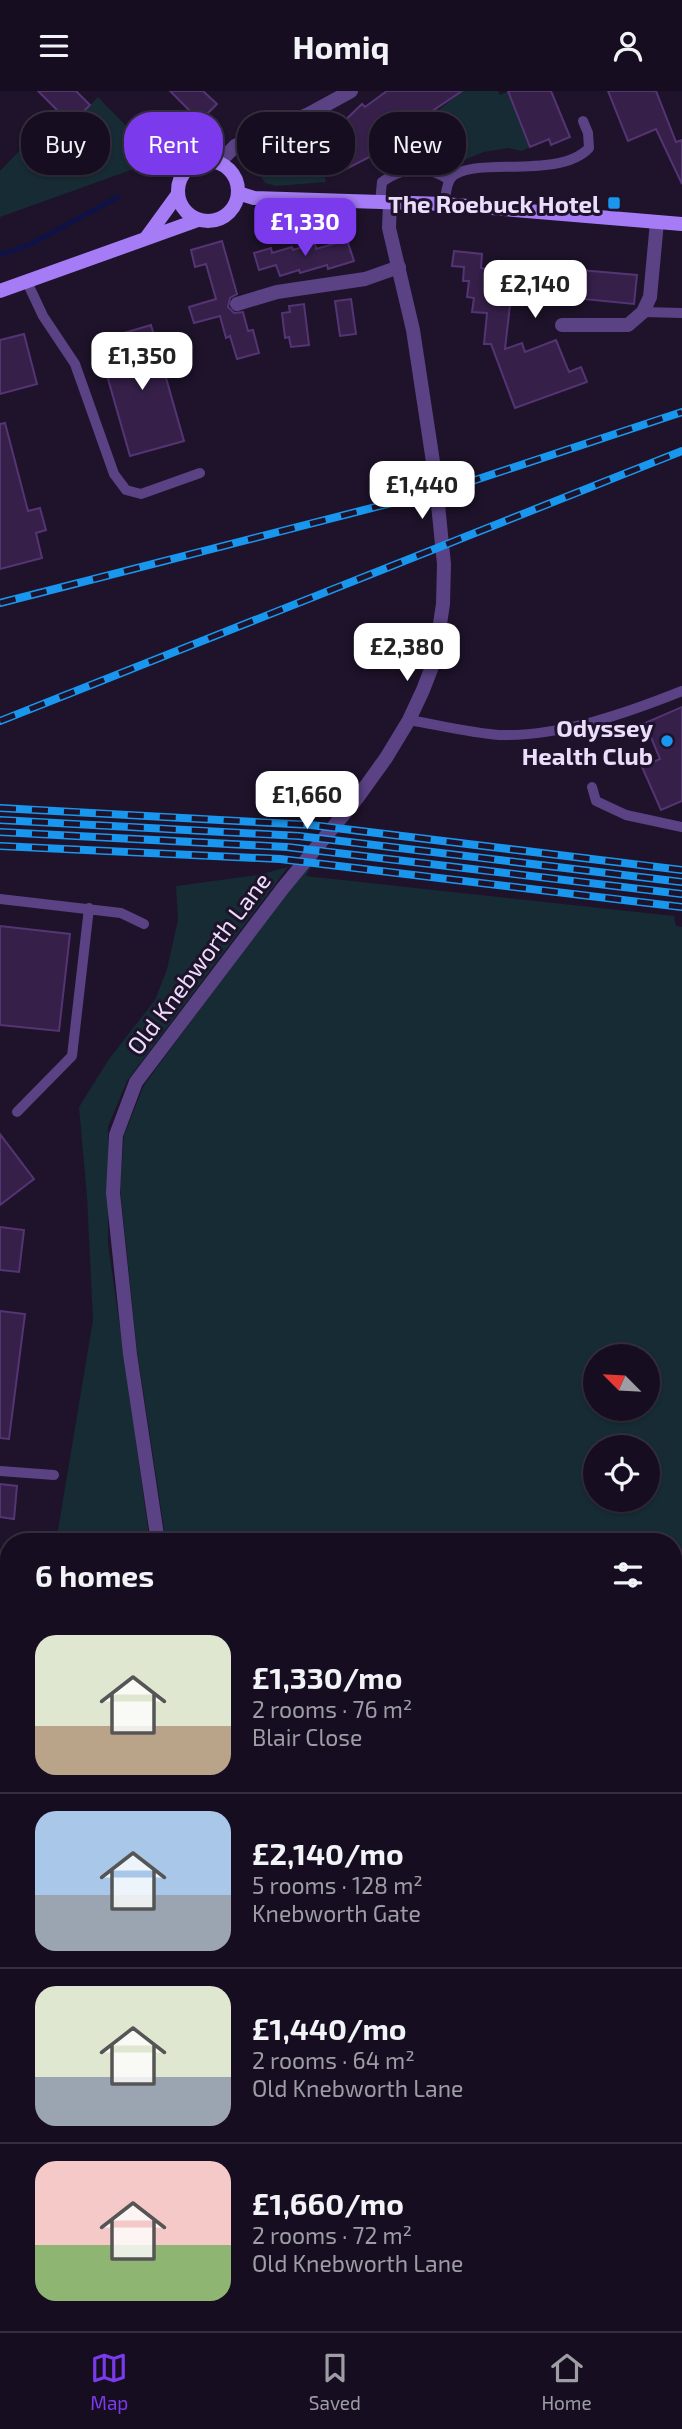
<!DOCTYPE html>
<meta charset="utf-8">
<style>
body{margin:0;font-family:"Exo 2",sans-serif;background:#1f1729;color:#f1f3f6;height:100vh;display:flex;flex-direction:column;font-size:26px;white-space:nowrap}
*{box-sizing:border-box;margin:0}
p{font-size:23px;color:#9e9ca5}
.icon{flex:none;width:38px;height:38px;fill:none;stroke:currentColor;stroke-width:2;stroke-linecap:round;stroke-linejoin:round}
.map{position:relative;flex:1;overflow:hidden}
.details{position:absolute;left:0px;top:1442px;width:682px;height:798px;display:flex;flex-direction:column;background:#160e20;border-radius:28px 28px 0 0;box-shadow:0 2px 5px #0004,0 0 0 2px #352e3e}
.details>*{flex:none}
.guide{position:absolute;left:21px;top:21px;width:640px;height:63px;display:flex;gap:14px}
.needle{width:46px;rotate:294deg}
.fabs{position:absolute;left:583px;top:1253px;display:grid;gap:14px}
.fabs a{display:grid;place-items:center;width:77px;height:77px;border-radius:50%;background:#160e20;box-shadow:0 2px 5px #0004,0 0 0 2px #352e3e;font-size:35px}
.price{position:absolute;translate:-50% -60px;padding:0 16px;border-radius:14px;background:#fff;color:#222;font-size:23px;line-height:46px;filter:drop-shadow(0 2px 4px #0008)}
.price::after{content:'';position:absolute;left:50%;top:42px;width:21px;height:16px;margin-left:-10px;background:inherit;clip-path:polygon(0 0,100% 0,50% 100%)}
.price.selected{background:#7c3aed;color:#fff}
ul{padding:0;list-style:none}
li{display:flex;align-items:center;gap:21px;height:175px;padding:0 35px}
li+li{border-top:2px solid #352e3e}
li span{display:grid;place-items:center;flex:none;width:196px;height:140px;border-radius:21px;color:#555}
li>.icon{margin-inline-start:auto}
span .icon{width:84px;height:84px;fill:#fffc;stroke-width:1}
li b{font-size:30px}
h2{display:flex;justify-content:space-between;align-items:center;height:84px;padding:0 35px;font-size:30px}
.chip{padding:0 24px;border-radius:28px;background:#160e20;box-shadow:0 2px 5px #0004,0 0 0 2px #352e3e;font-size:24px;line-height:63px}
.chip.selected{background:#7c3aed;color:#fff}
header{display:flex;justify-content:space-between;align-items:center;height:91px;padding:0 35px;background:#160e20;font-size:32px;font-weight:700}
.dock{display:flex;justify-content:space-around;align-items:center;height:98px;border-top:2px solid #352e3e;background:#160e20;font-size:19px;color:#9e9ca5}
.dock a{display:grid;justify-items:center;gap:4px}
.dock .selected{color:#7c3aed}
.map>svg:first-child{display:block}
</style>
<header><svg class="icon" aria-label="menu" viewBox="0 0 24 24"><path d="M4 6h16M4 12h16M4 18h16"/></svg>Homiq<svg class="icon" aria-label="person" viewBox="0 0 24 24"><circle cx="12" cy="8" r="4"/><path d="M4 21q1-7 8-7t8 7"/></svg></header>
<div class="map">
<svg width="682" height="2240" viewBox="0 0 682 2240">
<rect width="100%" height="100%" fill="#1e132a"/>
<path fill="#162b33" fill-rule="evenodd" d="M462 0H498L500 4 509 0 530 56 522 60 508 57 484 61 462 70 414 67 403 48Z
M98 6 159 69 0 126V80L37 41 50 56Z
M314 42 326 91 276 95 265 92 261 85V79L293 56 292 54Z
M334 737 306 785 674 825 676 835 682 836V2240H216L207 2231H674V1451H166L137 1259 120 1096 124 1044 144 994ZM595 1265H648V1318H595ZM595 1356H648V1409H595Z
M288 776 127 990 108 1036V1152L150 1451H56L93 1229 87 1106 79 1016 109 968 155 909 167 878 178 829 176 795 258 784Z
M9 2063V2231H135L142 2240H0V2115Z"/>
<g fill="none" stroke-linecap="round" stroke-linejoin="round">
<path stroke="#0f1247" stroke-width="5" d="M0 164 29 154 118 106"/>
</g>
<path fill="#36204a" stroke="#553474" stroke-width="2" d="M38 0H76L90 14 71 33Z
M170 0H203L217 13 200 30Z
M387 0H462L394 46 406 65 389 76 379 61 344 79 335 56 350 49 339 35 362 13 365 16Z
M508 0H551L570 46 551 54 549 48 530 56Z
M608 0H656L676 51 682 49V93L656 38 628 50Z
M347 149 354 170 328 178 327 174 300 182 299 179 280 185 276 174 259 179 254 162 271 157 272 162 292 156 293 159 315 152 316 158Z
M222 150 237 203 230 207 228 216 234 222 243 221 248 240 253 239 259 262 237 268 230 245 226 247 220 225 194 232 189 216 216 208 206 173 195 176 191 159Z
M454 160 482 163 481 177 486 178 538 184 539 180 569 183V178L637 184 634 213 564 206V211L511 205 505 258 522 252 525 261 556 249 569 281 581 276 587 291 515 317 491 253H484L487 222 472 221 474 207 467 206 469 190H463L464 176 452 175Z
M351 208 356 243 340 245 335 210Z
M304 213 309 254 291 256 289 246 285 247 282 222 290 221 289 215Z
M151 234 184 350 130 365 106 281 115 278 107 247Z
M24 243 37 293 0 303V249Z
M5 332 28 420 40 417 46 439 36 442 42 467 0 478V333Z
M682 616V710L661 719 642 676 660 668 645 632Z
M0 835 70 843 59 940 0 934Z
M0 1043 34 1088 0 1114Z
M0 1136 24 1139 19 1181 0 1179Z
M0 1220 25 1223 9 1348 0 1347Z
M0 1393 17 1395 14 1428 0 1426Z"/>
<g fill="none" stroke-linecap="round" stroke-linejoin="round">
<path stroke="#5a4285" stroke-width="10" d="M380 111 382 91C402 76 429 74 449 89
M444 113C446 105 446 93 451 87 471 64 558 90 589 57L588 42 583 30
M27 191 43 225 75 273 114 383 126 399 141 403 200 382
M643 221 682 222
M409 629C438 634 470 642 499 644 559 646 627 622 682 600
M592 696 596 710 626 724 682 736
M0 808 121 822 144 833
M17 1021 72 965 89 817
M0 1380 54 1384
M0 1554 9 1552
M0 1702 9 1703
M0 2175 9 2183
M50 2240V2231"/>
<path stroke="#5a4285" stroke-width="14" d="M237 213 277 201 365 188 399 176
M562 234H628L643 221 650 206 657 131"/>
<path stroke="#5a4285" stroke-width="14" d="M219 72 235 55 309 23 351 0
M158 1451 130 1263 113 1102 116 1044 136 991 283 797 358 706 386 667 409 629 423 599 433 573 438 546 443 513 444 473 435 384 413 239 389 137 390 111
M151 2231 158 2240"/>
<path stroke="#a67cf6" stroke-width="14" d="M178 100a30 30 0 1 1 60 0a30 30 0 1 1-60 0Z
M238 102 254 107 444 113 682 133
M146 147 178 103
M0 200 198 129"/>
<defs>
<path id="rail" d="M0 512 454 396 682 321
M0 630 682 360
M0 717 311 734 682 779
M0 729 299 745 682 791
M0 741 287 756 682 803
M0 755 280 768 682 816"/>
</defs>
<use href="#rail" stroke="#1996ee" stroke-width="8"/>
<use href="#rail" stroke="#1e132a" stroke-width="5" stroke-dasharray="16" stroke-linecap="butt"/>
</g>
<g fill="#1996ee" stroke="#1e132a" stroke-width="2.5">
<rect x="607" y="105" width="14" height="14" rx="3.5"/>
<circle cx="667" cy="650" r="7"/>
</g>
<g text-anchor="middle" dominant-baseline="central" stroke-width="6" stroke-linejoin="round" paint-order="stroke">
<g font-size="24" font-weight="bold" fill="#ebdefd" stroke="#1e132a" text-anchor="end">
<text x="600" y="112">The Roebuck Hotel</text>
<text x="653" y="636">Odyssey<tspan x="653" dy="28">Health Club</tspan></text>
</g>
<g font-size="24" fill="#ebdefd" stroke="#1e132a">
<text transform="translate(198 872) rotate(-53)">Old Knebworth Lane</text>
</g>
</g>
</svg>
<div class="fabs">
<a><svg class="needle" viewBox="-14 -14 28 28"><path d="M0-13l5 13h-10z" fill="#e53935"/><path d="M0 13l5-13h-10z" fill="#9e9ca5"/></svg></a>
<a><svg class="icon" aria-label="locate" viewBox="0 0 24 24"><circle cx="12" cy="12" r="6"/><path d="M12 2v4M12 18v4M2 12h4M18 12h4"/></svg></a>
</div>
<b class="price selected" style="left:305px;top:167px">£1,330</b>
<b class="price" style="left:535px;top:229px">£2,140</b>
<b class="price" style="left:142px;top:301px">£1,350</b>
<b class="price" style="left:422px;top:430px">£1,440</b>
<b class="price" style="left:407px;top:592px">£2,380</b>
<b class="price" style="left:307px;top:740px">£1,660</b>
<div class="guide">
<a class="chip">Buy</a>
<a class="chip selected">Rent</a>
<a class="chip">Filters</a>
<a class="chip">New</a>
</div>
<section class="details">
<h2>6 homes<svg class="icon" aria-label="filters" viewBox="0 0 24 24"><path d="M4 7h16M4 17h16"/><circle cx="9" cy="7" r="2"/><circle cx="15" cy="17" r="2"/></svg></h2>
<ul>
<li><span style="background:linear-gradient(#dfe7d0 65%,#b9a48a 0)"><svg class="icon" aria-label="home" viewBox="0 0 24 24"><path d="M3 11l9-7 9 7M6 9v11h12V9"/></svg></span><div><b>£1,330/mo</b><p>2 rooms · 76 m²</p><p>Blair Close</p></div></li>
<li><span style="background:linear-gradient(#a9c7e8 60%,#9aa5b1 0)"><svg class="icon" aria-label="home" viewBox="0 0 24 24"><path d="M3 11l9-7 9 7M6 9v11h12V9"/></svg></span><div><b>£2,140/mo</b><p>5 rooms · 128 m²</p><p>Knebworth Gate</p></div></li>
<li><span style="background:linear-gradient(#dfe7d0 65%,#9aa5b1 0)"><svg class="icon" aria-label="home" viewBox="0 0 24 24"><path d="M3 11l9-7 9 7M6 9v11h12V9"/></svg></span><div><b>£1,440/mo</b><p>2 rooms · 64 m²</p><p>Old Knebworth Lane</p></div></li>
<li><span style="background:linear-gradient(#f6c9c9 60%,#8fb573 0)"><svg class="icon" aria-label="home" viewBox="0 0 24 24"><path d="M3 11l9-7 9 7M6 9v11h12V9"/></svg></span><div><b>£1,660/mo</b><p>2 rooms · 72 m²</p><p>Old Knebworth Lane</p></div></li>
</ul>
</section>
</div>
<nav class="dock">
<a class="selected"><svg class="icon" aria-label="map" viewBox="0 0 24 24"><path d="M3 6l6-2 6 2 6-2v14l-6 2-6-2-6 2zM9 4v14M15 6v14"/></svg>Map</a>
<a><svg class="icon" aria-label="saved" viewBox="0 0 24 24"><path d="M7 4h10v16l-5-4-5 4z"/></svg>Saved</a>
<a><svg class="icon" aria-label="home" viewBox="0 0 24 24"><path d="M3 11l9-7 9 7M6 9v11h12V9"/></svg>Home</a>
</nav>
